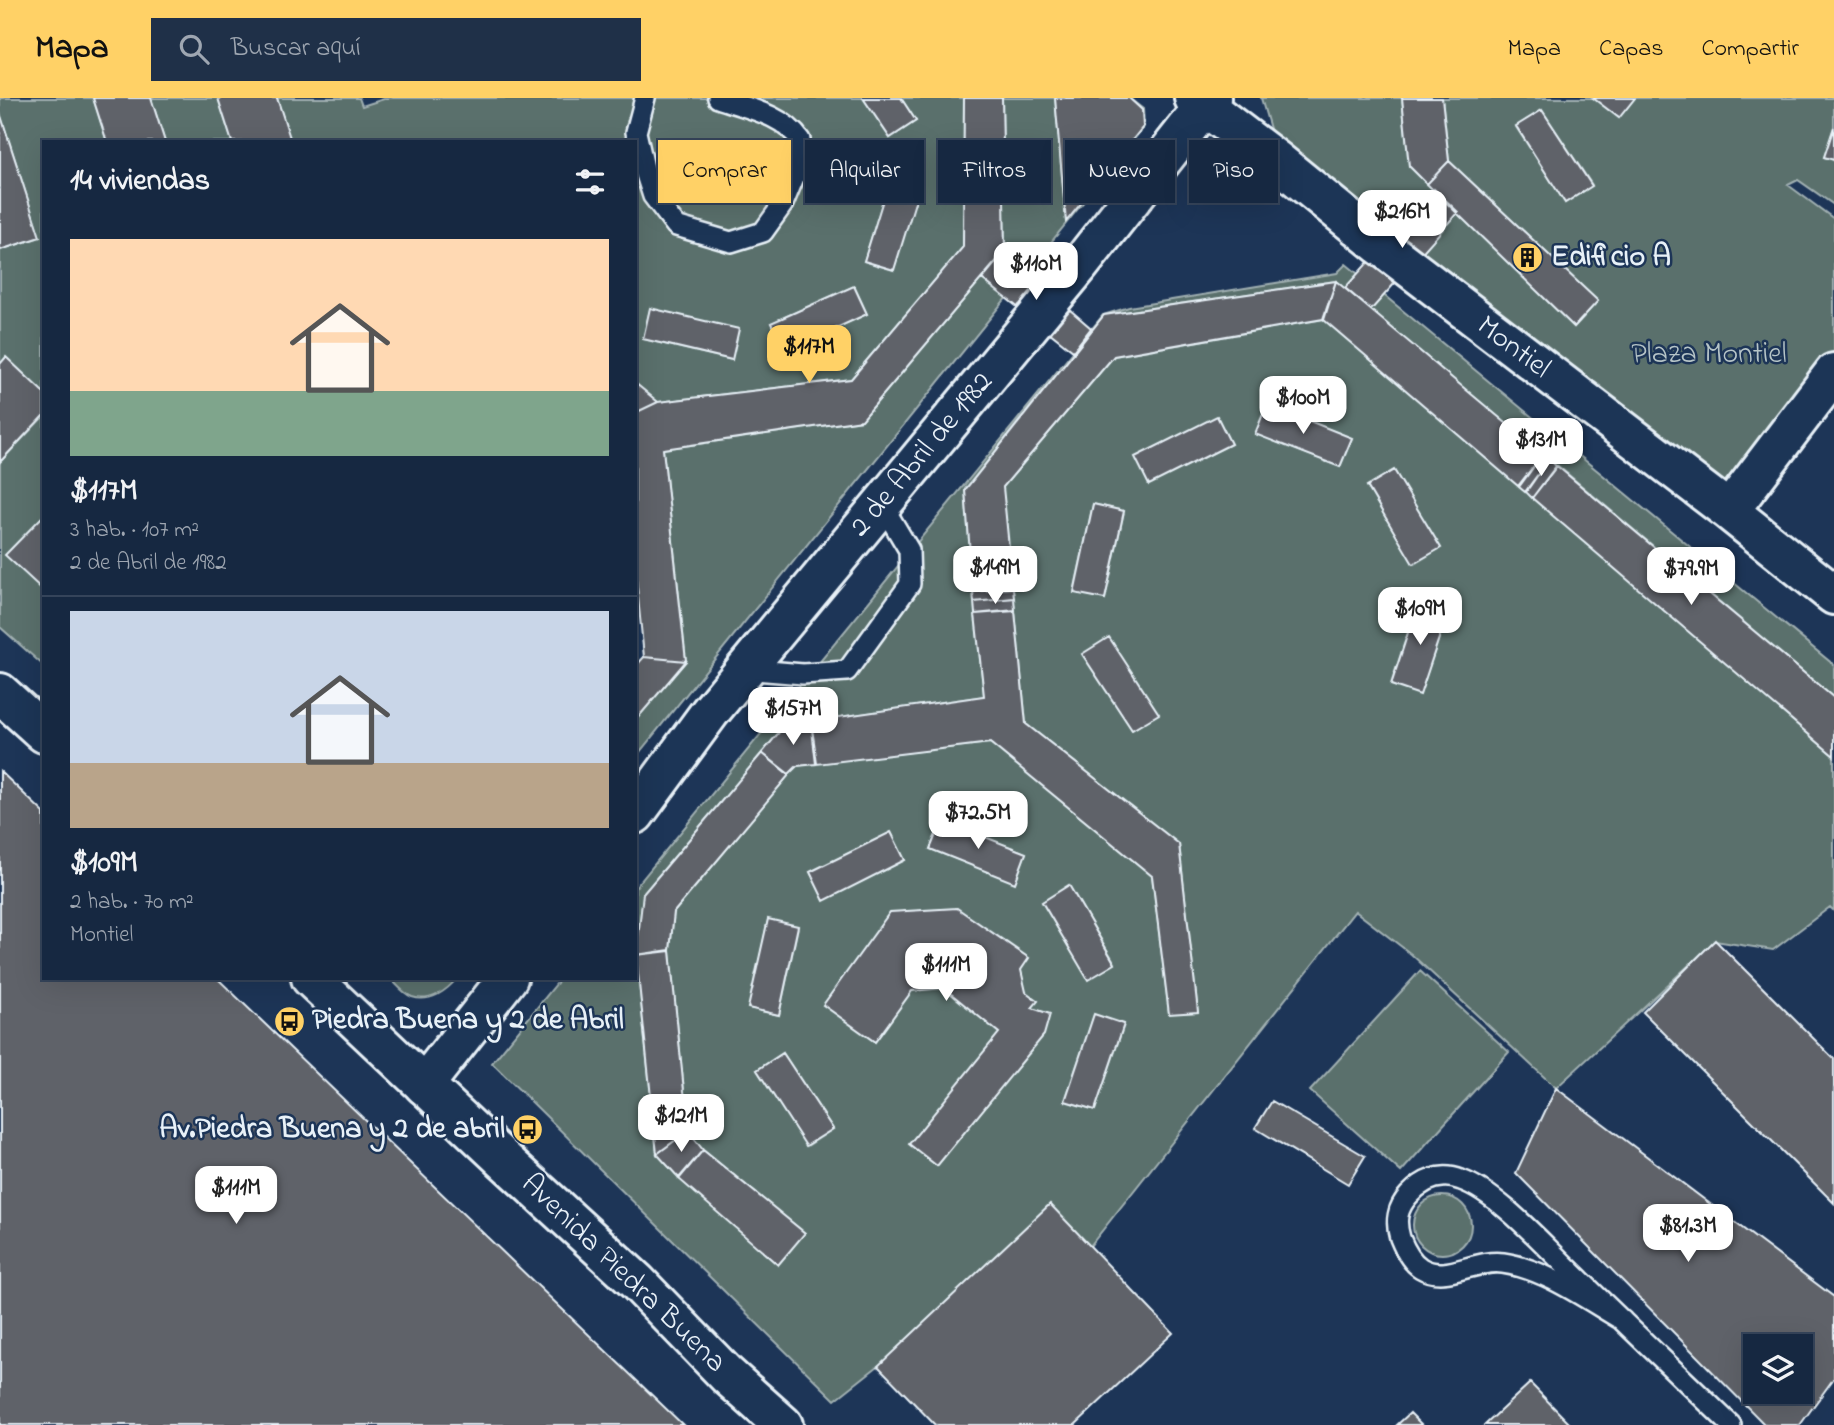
<!DOCTYPE html>
<html lang="es">
<meta charset="utf-8">
<style>
body{margin:0;font-family:"Indie Flower",sans-serif;background:#1f3048;color:#f1f3f6;height:100vh;display:flex;flex-direction:column;font-size:26px;white-space:nowrap}
*{box-sizing:border-box;margin:0}
p{font-size:23px;color:#9ea6b1}
.icon{flex:none;width:38px;height:38px;fill:none;stroke:currentColor;stroke-width:2;stroke-linecap:round;stroke-linejoin:round}
.map{position:relative;flex:1;overflow:hidden}
.panel{position:absolute;left:42px;top:42px;width:595px;height:840px;display:flex;flex-direction:column;background:#162841;border-radius:0px;box-shadow:0 7px 28px #0002,0 0 0 2px #35445a}
.panel>*{flex:none}
.top-card{position:absolute;left:658px;top:42px;width:665px;height:63px;display:flex;gap:14px}
.tools{position:absolute;left:1743px;top:1236px;display:grid;gap:14px}
.tools a{display:grid;place-items:center;width:70px;height:70px;border-radius:0px;background:#162841;box-shadow:0 7px 28px #0002,0 0 0 2px #35445a;font-size:35px}
.price{position:absolute;translate:-50% -60px;padding:0 16px;border-radius:14px;background:#fff;color:#222;font-size:23px;line-height:46px;filter:drop-shadow(0 2px 4px #0008)}
.price::after{content:'';position:absolute;left:50%;top:42px;width:21px;height:16px;margin-left:-10px;background:inherit;clip-path:polygon(0 0,100% 0,50% 100%)}
.price.on{background:#ffd166;color:#111}
ul{padding:0;list-style:none}
li{display:grid;align-content:center;gap:14px;height:371px;padding:0 28px}
li+li{border-top:2px solid #35445a}
li span{display:grid;place-items:center;height:217px;border-radius:0px;color:#555}
li>.icon{margin-inline-start:auto}
span .icon{width:126px;height:126px;fill:#fffc;stroke-width:1}
li b{font-size:30px}
h2{display:flex;justify-content:space-between;align-items:center;height:84px;padding:0 28px;font-size:30px}
.tag{padding:0 24px;border-radius:0px;background:#162841;box-shadow:0 7px 28px #0002,0 0 0 2px #35445a;font-size:24px;line-height:63px}
.tag.on{background:#ffd166;color:#111}
header{display:flex;align-items:center;gap:42px;box-sizing:border-box;height:98px;padding:0 35px;background:#ffd166;color:#111}
header strong{font-size:33px}
nav{display:flex;gap:38px;margin-inline-start:auto;font-size:24px}
.search{width:490px;height:63px;background:#1f3048;display:flex;align-items:center;gap:18px;box-sizing:border-box;padding:0 24px;border-radius:0px;color:#9ea6b1;font-size:26px}
.map>svg:first-child{display:block}
</style>
<header>
<strong>Mapa</strong>
<div class="search"><svg class="icon" aria-label="search" viewBox="0 0 24 24"><circle cx="10" cy="10" r="6"/><path d="M15 15l6 6"/></svg>Buscar aquí</div>
<nav><a>Mapa</a><a>Capas</a><a>Compartir</a></nav>
</header>
<div class="map">
<svg width="1834" height="1327" viewBox="0 0 1834 1327">
<rect width="100%" height="100%" fill="#1d3557"/>
<filter id="ink" filterUnits="userSpaceOnUse"><feTurbulence type="fractalNoise" baseFrequency=".0143" numOctaves="2"/><feDisplacementMap in="SourceGraphic" scale="14" xChannelSelector="R" yChannelSelector="G"/><feConvolveMatrix kernelMatrix="1 2 1 2 8 2 1 2 1" color-interpolation-filters="sRGB"/></filter>
<g filter="url(#ink)">
<path fill="#5a706c" stroke="#a1b0b2" stroke-width="2" fill-rule="evenodd" d="M0 0H93L107 44H44V295L6 260 0 266V152L40 139 0 15Z
M151 0H218L232 44H165Z
M277 0H359L362 8 387 0H863L890 40 916 23 901 0H964L963 149 851 281 658 304 635 285V44H288L290 43ZM891 77 893 172 864 163ZM854 188 867 216 784 254 771 225ZM650 211 732 262 643 241Z
M1002 0H1055L1066 124 1143 29 1142 12 1129 0 1143 11 1144 29 635 660V623L686 563 663 351 862 322 1005 153Z
M1261 0H1402L1409 68 1574 229 1598 203 1449 63 1442 0H1834V29L1824 59 1834 62V107L1798 82 1788 87 1834 121V275L1729 413 1273 41ZM1542 12 1592 87 1565 104 1516 29Z
M1346 166 1834 567V600L1558 368 1532 399 1834 658V813L1830 809 1773 852 1715 843 1556 990 1411 856 1355 813 1090 1148 878 1268 835 1302 492 965 561 880H635V790L1103 217 1129 209 1337 175ZM1336 183 1323 221 1114 258 1003 389 973 493 965 391 1103 217ZM1336 184 1543 356 1519 388 1324 222ZM1267 307 1352 340 1340 369 1256 336ZM1217 319 1231 346 1149 387 1136 359ZM1394 372 1440 450 1414 466 1367 388ZM1093 406 1124 413 1105 501 1074 494ZM1419 501 1449 511 1420 596 1391 586ZM1015 513 1026 626 1179 746 1198 914 1169 915 1152 778 990 645 817 665 812 623 984 598 975 516ZM1083 557 1158 616 1132 632ZM811 623 816 665 797 668 789 676 762 655 785 627ZM762 655 789 677 674 814 670 852 636 857 643 796ZM942 723 1026 755 1015 784 930 751ZM891 734 905 762 824 802 810 774ZM1069 788 1115 865 1088 881 1042 804ZM768 822 798 829 779 917 749 910ZM670 853 688 1033 657 1055 636 857ZM1094 917 1124 927 1095 1012 1065 1002ZM783 955 833 1031 807 1048 757 972ZM688 1034 703 1052 679 1080 657 1056ZM703 1052 804 1135 679 1081Z
M44 318V417L6 457 44 493V568L0 529V364Z
M1420 873 1509 954 1401 1074 1310 993Z
M390 880H457C447 893 430 905 412 899 404 896 396 886 390 880Z
M1413 1127a29 29 0 1 1 58 0a29 29 0 1 1-58 0Z"/>
<path fill="#5f6269" stroke="#e8f1f8" stroke-width="2" fill-rule="evenodd" d="M93 0H151L165 44H107Z
M218 0H277L291 43 232 44Z
M863 0H901L916 23 890 40Z
M964 0H1002L1005 153 862 322 663 351 686 563 644 559 635 469V315L658 304 851 281 963 149Z
M1055 0H1129L1142 12 1143 29 1066 124Z
M1402 0H1442L1449 63 1427 86 1409 68Z
M1593 0H1635L1619 20Z
M1542 12 1592 88 1565 105 1516 28Z
M0 15 40 139 0 152Z
M1834 29V62L1824 59Z
M1449 63 1598 203 1574 229 1427 86Z
M891 76 921 85 894 172 864 163Z
M1434 91 1458 114 1371 212 1345 190Z
M1004 155 1091 230 1073 253 982 181Z
M1336 183 1543 356 1518 388 1324 222Z
M1336 183 1323 221 1114 258 1003 389 1013 489 973 493 965 392 1104 217Z
M854 188 867 216 784 254 771 225Z
M650 210 739 231 732 262 643 241Z
M6 259 44 295V317L0 364V266Z
M635 285 658 304 635 315Z
M1267 306 1352 340 1340 369 1255 336Z
M1217 318 1231 346 1149 387 1135 359Z
M1543 356 1549 361 1525 394 1519 389Z
M1549 361 1556 368 1532 400 1526 394Z
M1557 368 1834 600V658L1532 400Z
M1394 372 1441 450 1413 466 1367 388Z
M1093 406 1124 413 1105 501 1074 495Z
M44 417V493L5 457Z
M1013 490 1014 500 974 504 973 494Z
M1014 500 1015 512 975 516 974 504Z
M1419 501 1449 510 1420 597 1391 587Z
M1015 513 1026 626 1179 746 1198 914 1169 916 1152 778 990 645 817 666 811 623 984 598 975 516Z
M1109 539 1159 616 1132 632 1082 556Z
M644 559 686 563 635 623V569Z
M811 623 816 666 797 668 789 676 762 655 785 627Z
M762 655 789 677 674 814 670 852 636 857 643 796Z
M0 673 44 715V880H217L683 1327H0Z
M942 722 1026 755 1015 785 930 751Z
M891 734 905 762 824 803 810 774Z
M1069 787 1115 866 1088 882 1042 804Z
M957 810 1029 860 1021 872 1026 894 1038 903 1032 910 1050 916 1044 937 937 1068 909 1046 999 935 944 890 912 893 875 944 823 907 890 814Z
M768 821 798 828 779 917 748 910Z
M1715 842 1834 961V1105L1643 914Z
M670 853 688 1033 657 1056 636 857Z
M1094 916 1124 926 1095 1012 1065 1003Z
M783 955 833 1031 806 1048 757 972Z
M1556 990 1834 1199V1280L1800 1327H1765L1516 1075ZM1755 1248H1801V1293H1755Z
M1272 1003 1365 1058 1348 1086 1255 1030Z
M688 1033 703 1052 679 1080 657 1056Z
M703 1052 805 1135 778 1167 679 1081Z
M1050 1106 1173 1235 1075 1327H935L878 1268Z
M1530 1285 1571 1327H1485Z
M1410 1315 1422 1327H1397Z"/>
<g fill="none" stroke-linecap="round" stroke-linejoin="round">
<defs>
<path id="lane" d="M645 0 636 34 644 70 653 98 676 128 731 144 763 134 783 106 797 72 800 42C783 16 746 10 718 0
M744 571 803 576 847 573 910 486 909 452 881 405
M1622 1222C1586 1201 1545 1171 1503 1165 1474 1161 1446 1185 1421 1170 1411 1164 1404 1150 1400 1140 1395 1123 1397 1110 1409 1097 1423 1082 1441 1074 1461 1082 1496 1094 1540 1143 1567 1169 1621 1222 1676 1274 1731 1327"/>
<path id="street" d="M1194 0 1277 63 1380 147 1729 413 1834 497
M1729 413 1834 275
M635 716 710 614 1078 169 1211 0
M424 987 508 880"/>
<path id="secondary" d="M0 595 44 635
M311 880 504 1062 637 1184 727 1277 783 1327"/>
</defs>
<use href="#lane" stroke="#e8f1f8" stroke-width="24"/>
<use href="#street" stroke="#e8f1f8" stroke-width="44"/>
<use href="#secondary" stroke="#e8f1f8" stroke-width="44"/>
<use href="#lane" stroke="#1d3557" stroke-width="19"/>
<use href="#street" stroke="#1d3557" stroke-width="38"/>
<use href="#secondary" stroke="#1d3557" stroke-width="38"/>
</g>
</g>
<defs>
<symbol id="building-disc" viewBox="-11 -11 22 22"><circle r="9.5" fill="#ffd166" stroke="#1d3557"/><path d="M-4-6H4V6H1V3H-1V6H-4ZM-2.5-4.3h1.7v1.8h-1.7ZM.8-4.3h1.7v1.8H.8ZM-2.5-1h1.7V.8h-1.7ZM.8-1h1.7V.8H.8Z" fill="#111"/></symbol>
<symbol id="bus-disc" viewBox="-11 -11 22 22"><circle r="9.5" fill="#ffd166" stroke="#1d3557"/><path d="M-5-6H5V4H4V6H2V4H-2V6H-4V4H-5ZM-3.5-4V0h7V-4ZM-3.5 1.2v1.5H-2V1.2ZM2 1.2v1.5H3.5V1.2Z" fill="#111"/></symbol>
</defs>
<g fill-rule="evenodd">
<use href="#building-disc" x="1510" y="142" width="35" height="35"/>
<use href="#bus-disc" x="272" y="906" width="35" height="35"/>
<use href="#bus-disc" x="510" y="1014" width="35" height="35"/>
</g>
<g text-anchor="middle" dominant-baseline="central" stroke-width="5" stroke-linejoin="round" paint-order="stroke">
<g font-size="30" font-weight="bold" fill="#e8f1f8" stroke="#1d3557" text-anchor="start">
<text x="1551" y="160">Edificio A</text>
<text x="312" y="923">Piedra Buena y 2 de Abril</text>
<text x="505" y="1032" text-anchor="end">Av.Piedra Buena y 2 de abril</text>
</g>
<g font-size="30" fill="#e8f1f8" stroke="#1d3557">
<text transform="translate(1513 250) rotate(37)">Montiel</text>
<text transform="translate(922 357) rotate(-50)">2 de Abril de 1982</text>
<text transform="translate(623 1176) rotate(44)">Avenida Piedra Buena</text>
</g>
<g font-size="30" fill="#b6c4c7" stroke="#1d3557">
<text x="1709" y="257">Plaza Montiel</text>
</g>
</g>
</svg>
<div class="tools">
<a><svg class="icon" aria-label="layers" viewBox="0 0 24 24"><path d="M12 4l9 5-9 5-9-5zM3 14l9 5 9-5"/></svg></a>
</div>
<b class="price" style="left:1402px;top:152px">$216M</b>
<b class="price" style="left:1036px;top:204px">$110M</b>
<b class="price on" style="left:809px;top:287px">$117M</b>
<b class="price" style="left:1303px;top:338px">$100M</b>
<b class="price" style="left:1541px;top:380px">$131M</b>
<b class="price" style="left:995px;top:508px">$149M</b>
<b class="price" style="left:1691px;top:509px">$79.9M</b>
<b class="price" style="left:1420px;top:549px">$109M</b>
<b class="price" style="left:793px;top:649px">$157M</b>
<b class="price" style="left:978px;top:753px">$72.5M</b>
<b class="price" style="left:946px;top:905px">$111M</b>
<b class="price" style="left:681px;top:1056px">$121M</b>
<b class="price" style="left:236px;top:1128px">$111M</b>
<b class="price" style="left:1688px;top:1166px">$81.3M</b>
<div class="top-card">
<a class="tag on">Comprar</a>
<a class="tag">Alquilar</a>
<a class="tag">Filtros</a>
<a class="tag">Nuevo</a>
<a class="tag">Piso</a>
</div>
<section class="panel">
<h2>14 viviendas<svg class="icon" aria-label="filters" viewBox="0 0 24 24"><path d="M4 7h16M4 17h16"/><circle cx="9" cy="7" r="2"/><circle cx="15" cy="17" r="2"/></svg></h2>
<ul>
<li><span style="background:linear-gradient(#ffd9b3 70%,#7fa58c 0)"><svg class="icon" aria-label="home" viewBox="0 0 24 24"><path d="M3 11l9-7 9 7M6 9v11h12V9"/></svg></span><div><b>$117M</b><p>3 hab. · 107 m²</p><p>2 de Abril de 1982</p></div></li>
<li><span style="background:linear-gradient(#c9d6e8 70%,#b9a48a 0)"><svg class="icon" aria-label="home" viewBox="0 0 24 24"><path d="M3 11l9-7 9 7M6 9v11h12V9"/></svg></span><div><b>$109M</b><p>2 hab. · 70 m²</p><p>Montiel</p></div></li>
</ul>
</section>
</div>
